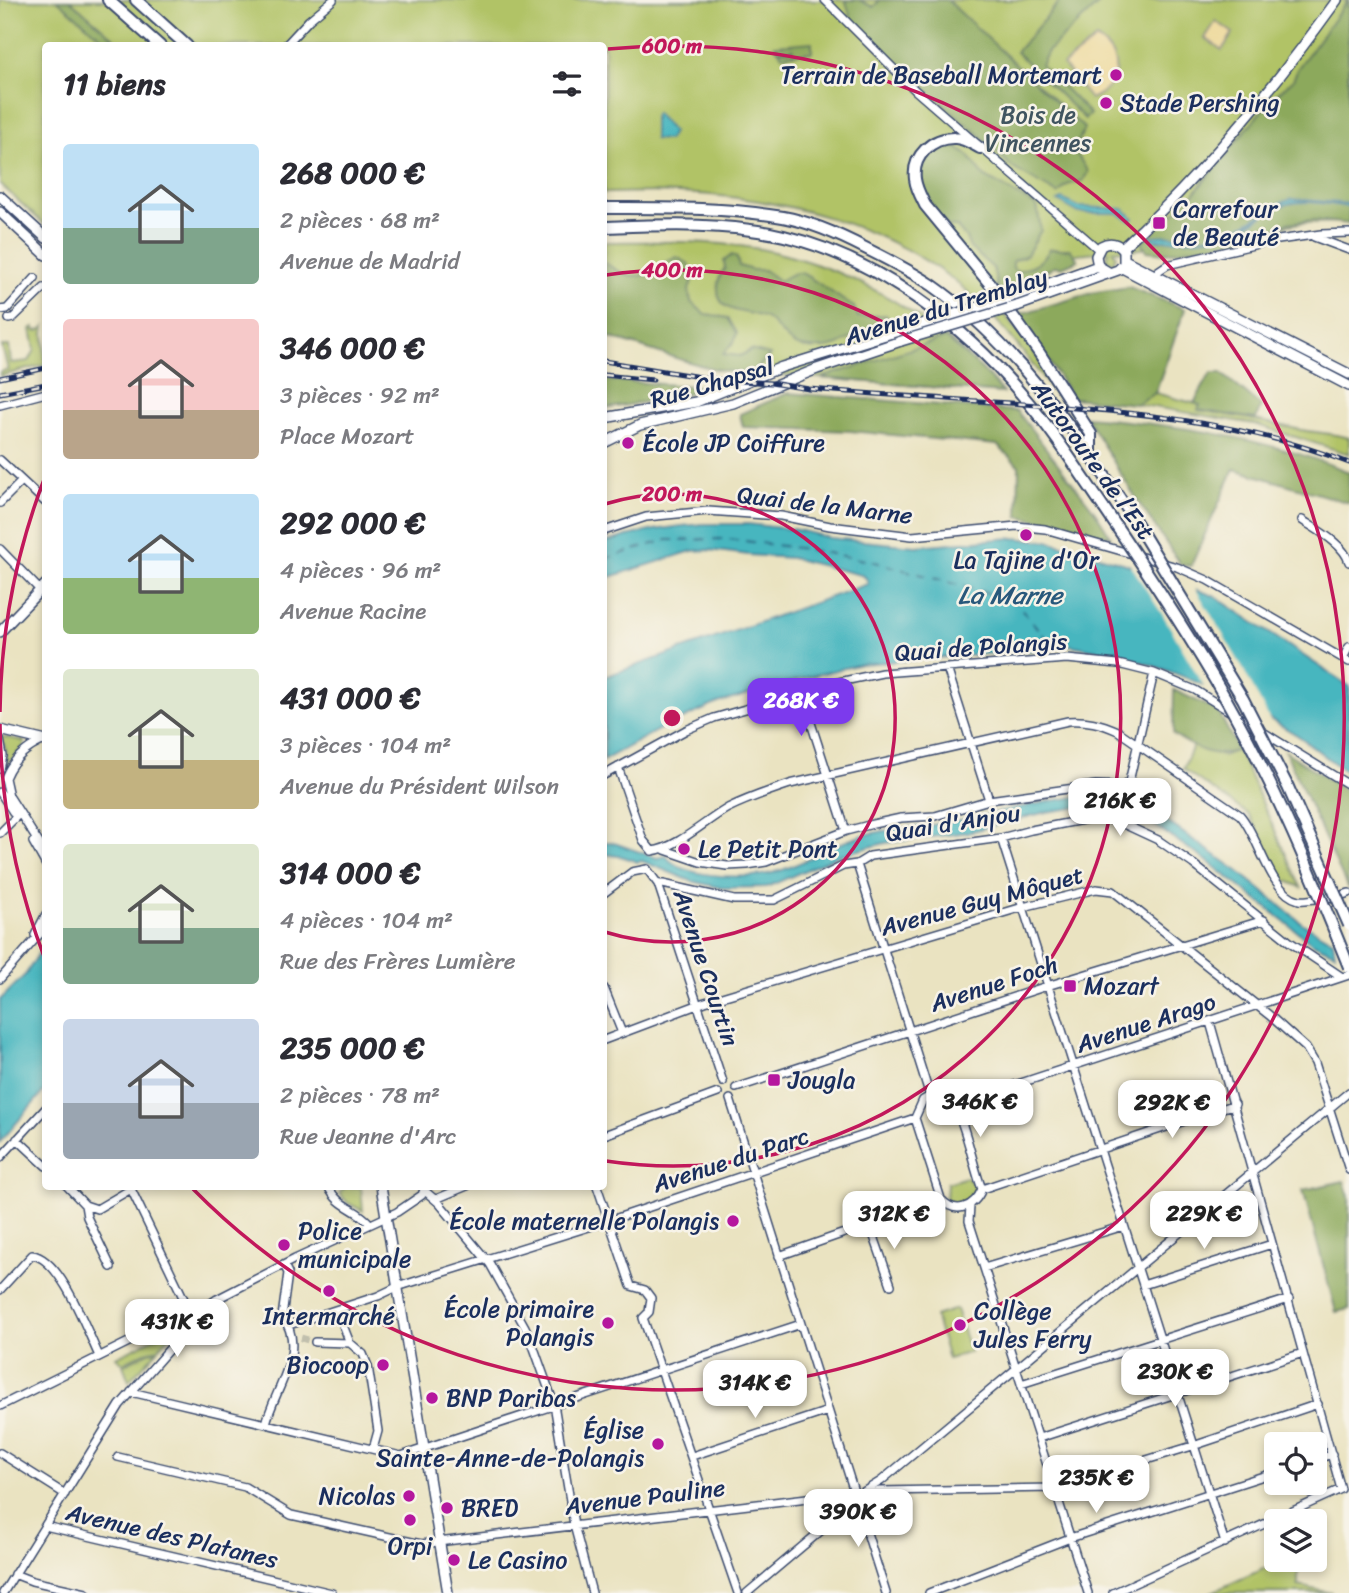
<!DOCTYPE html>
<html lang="fr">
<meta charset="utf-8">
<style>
body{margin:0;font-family:Sriracha,sans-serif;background:#f2f2f3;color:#2b2b33;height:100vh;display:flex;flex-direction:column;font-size:26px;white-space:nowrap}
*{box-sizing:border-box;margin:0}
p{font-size:23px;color:#7c7c81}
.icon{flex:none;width:38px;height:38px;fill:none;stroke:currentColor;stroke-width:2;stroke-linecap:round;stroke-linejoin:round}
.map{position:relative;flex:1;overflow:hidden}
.drawer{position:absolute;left:42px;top:42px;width:565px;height:1148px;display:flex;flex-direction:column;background:#fff;border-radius:7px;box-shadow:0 4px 10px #0003}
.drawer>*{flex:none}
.fabs{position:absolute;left:1264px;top:1432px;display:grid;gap:14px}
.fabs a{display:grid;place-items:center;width:63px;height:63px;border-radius:7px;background:#fff;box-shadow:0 4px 10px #0003;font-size:35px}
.price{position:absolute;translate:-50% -60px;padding:0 16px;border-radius:14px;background:#fff;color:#222;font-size:23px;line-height:46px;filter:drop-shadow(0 2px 4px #0008)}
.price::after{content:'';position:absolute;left:50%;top:42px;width:21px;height:16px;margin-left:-10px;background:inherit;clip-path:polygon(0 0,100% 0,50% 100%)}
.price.selected{background:#7c3aed;color:#fff}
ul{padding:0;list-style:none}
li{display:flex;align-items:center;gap:21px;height:175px;padding:0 21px}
li span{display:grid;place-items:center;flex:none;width:196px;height:140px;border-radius:7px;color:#555}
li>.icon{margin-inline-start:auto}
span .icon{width:84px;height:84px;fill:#fffc;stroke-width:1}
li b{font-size:30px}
h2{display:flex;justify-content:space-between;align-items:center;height:84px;padding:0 21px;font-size:30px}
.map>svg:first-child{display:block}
</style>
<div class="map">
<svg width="1349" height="1593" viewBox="0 0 1349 1593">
<rect width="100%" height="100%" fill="#f7f3e8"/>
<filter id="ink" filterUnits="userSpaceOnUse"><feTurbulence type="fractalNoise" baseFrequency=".0143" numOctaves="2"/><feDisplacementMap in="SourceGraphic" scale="14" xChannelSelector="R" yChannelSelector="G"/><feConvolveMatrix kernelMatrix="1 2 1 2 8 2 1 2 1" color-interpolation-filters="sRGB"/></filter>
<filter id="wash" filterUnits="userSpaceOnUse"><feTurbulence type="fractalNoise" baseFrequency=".00686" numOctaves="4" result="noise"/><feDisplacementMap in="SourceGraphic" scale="28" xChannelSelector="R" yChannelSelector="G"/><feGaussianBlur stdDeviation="1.57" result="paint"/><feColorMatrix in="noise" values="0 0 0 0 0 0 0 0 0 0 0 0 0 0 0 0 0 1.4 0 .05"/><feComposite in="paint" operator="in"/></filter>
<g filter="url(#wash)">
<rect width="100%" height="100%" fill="#eae3c1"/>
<path fill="#b1c366" stroke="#667962" stroke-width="2" d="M0 0H1349V222L1301 223 1153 248 1113 251 1116 256 1113 263 1106 260 1108 251 1077 254 988 290C1010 326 1043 357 1060 397H1058C1029 361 1002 321 967 291 889 224 780 197 679 193 654 191 629 193 604 193V46H46L45 225 0 184Z
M604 242C660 242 719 239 774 252 863 273 944 324 1003 393L720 370 604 336Z
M45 326 44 333 45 365 0 376V372L8 370 2 346H9L11 363 29 361 35 350 31 329 34 327 36 331 41 330Z
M1155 393 1200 405 1198 410C1233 415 1267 422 1301 430 1317 433 1333 433 1349 438V454L1254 424 1136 404Z
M1 736 24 741V746L4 769 7 754Z
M1193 746 1223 756 1238 750 1301 887 1284 880 1249 815 1183 769Z
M967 1177 976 1188 970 1201 963 1205 954 1204 946 1199 947 1183Z
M346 1187H361L363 1211 348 1203 339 1193Z
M956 1309 970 1352 948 1359 935 1316Z
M172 1329 174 1332 158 1349 145 1352 123 1363 116 1357Z
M157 1351 129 1381 123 1365 149 1352Z
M1285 1559H1298V1586L1332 1593H1210Z"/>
<path fill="#8ca95b" stroke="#546c5c" stroke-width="2" d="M57 0H70L122 45H110Z
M849 0H859L873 7 880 0H947L1084 128 1075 151 1088 172 1083 181 1067 185 1058 194 1013 168 976 132 903 70 852 21 846 2Z
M1061 0H1103L1048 51 1041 65 1090 114 1085 119 1016 52Z
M1348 0 1349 224 1314 220 1287 223 1254 237 1165 253 1147 251 1141 243 1191 197 1272 98 1293 80 1298 68Z
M812 42V52L782 55 779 51 795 49 778 50 775 45Z
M941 145 954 146 969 156 984 176 1037 206 1041 230 1027 255 1013 261V268L1018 271C1033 266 1042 263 1050 249H1070L1078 260 1062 267 1054 266C1037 278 1018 288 998 291L993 268 970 248 966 238 957 227H948C928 202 913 183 927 151Z
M732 255 737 258 739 266 752 270H764L780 281C786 277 793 272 801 273 807 274 843 301 854 307L858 317 886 315 891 321C881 331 873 328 862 332 853 335 846 342 838 345 826 349 807 350 795 345 783 339 777 325 767 319 750 309 716 317 718 287 718 279 720 274 725 268L724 261Z
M677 257 689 264 694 276 689 290 691 302 705 314 728 318 737 333 734 342 723 354 740 356 751 350 770 355C764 361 757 371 749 372 722 378 636 343 604 336V262C626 278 635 279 660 271L666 262Z
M1129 287 1185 309 1155 393 1136 404 1072 398 1019 314 1096 292Z
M945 338 982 369 1003 393 821 378Z
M1211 373H1221L1261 406 1256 419 1198 410 1200 405 1194 403Z
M604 380 705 387 680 396 604 409Z
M788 393 1017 411 1096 513 1111 537 1018 516 1019 466 997 445 850 431 743 427 740 414Z
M1086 417C1176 425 1265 437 1349 472V503L1234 469 1191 566 1181 565 1137 500Z
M1174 690 1218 711 1238 750C1213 760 1194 748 1173 734Z
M1285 751 1349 793 1348 889Z
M1344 1181 1349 1197V1309L1336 1312 1303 1190Z"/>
<path fill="#eeda9e" stroke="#84847e" stroke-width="2" d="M1216 21 1233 33 1222 50 1205 38Z
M1096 39C1125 55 1120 88 1090 99L1063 65Z"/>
<path fill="#47b6bf" stroke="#31728e" stroke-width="2" d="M656 113 673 132 668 140 654 139V115Z
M1062 199 1079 207 1124 209 1133 218 1131 221 1117 213H1079L1058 201Z
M1292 199 1349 204V207C1324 203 1297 197 1273 209 1261 216 1249 226 1235 231 1209 241 1181 240 1154 240L1150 237C1168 232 1186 240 1205 237 1217 235 1232 231 1243 225 1260 216 1273 205 1292 199Z
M704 524H748L798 530 830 538 916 546 1012 538 1048 541 1126 564 1214 596 1349 686V773C1330 762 1315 747 1297 735 1217 686 1143 654 1049 642L1047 649 861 664 816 675 718 703 660 729 604 760V677L868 584 866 578 861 575 791 558 749 555 709 550 692 551 604 579V543C637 532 669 526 704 524Z
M1103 794 1120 795 1143 805 1238 871 1303 924 1333 941 1335 953 1312 943 1207 861 1142 817 1126 810 1099 804 1046 812 969 832 885 843 840 855 767 887 722 888 691 881 642 861 637 862 624 857 604 854V842H611L657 858 666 856C682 878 737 878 762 875 797 870 827 845 861 836 888 828 917 828 945 823 998 814 1049 798 1103 794Z
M45 943V1090L0 1142V1000L26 974Z"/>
<path fill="#eae3c1" d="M1127 560 1194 586 1240 663 1273 726 1206 690 1164 617Z"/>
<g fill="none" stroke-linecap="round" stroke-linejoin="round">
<path stroke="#28587b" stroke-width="2" stroke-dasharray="9 7" stroke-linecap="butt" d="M604 559 667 540 729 539 805 549 875 562 1014 600 1049 642"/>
</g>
</g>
<g filter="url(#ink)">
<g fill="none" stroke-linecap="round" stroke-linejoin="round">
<path stroke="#c1bfad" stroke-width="7" stroke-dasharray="7 3.5" stroke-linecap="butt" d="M301 1338 315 1342"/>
<defs>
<path id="minor" d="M825 0 916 91 1098 249
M285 46 309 20 333 0
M1314 237 1349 250
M1153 279 1158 271 1167 265 1271 241 1321 234 1349 233
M0 310 7 309 35 278
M9 319 13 318 44 288
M0 405 46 393
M0 460 46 503
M0 503 20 483
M1302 520C1317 530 1344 544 1349 562
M604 531 646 517 708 511 781 516 830 526 912 536 1017 526 1045 529 1177 567 1207 580 1349 662
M0 549 38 588
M1343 658 1349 647
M947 668 989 800
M801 692 846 831
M0 740 3 756 0 769
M42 741C25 749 12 760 5 778L9 796 46 854
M618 767 643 840 652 851
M604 775 686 730 714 718 839 682 882 673 1067 659 1118 664 1154 673 1195 690 1349 785
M0 792 13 812
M0 833 19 814
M1001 838 1225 1543
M33 842 46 865
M665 850 700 862 727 866 747 865 766 862 846 831 873 824 901 818 935 816 989 800 1096 785 1123 786 1129 782 1154 673
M652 851C677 848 705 821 728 808 748 798 769 791 790 784L1068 721C1087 720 1100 723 1118 731L1240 815C1259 836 1270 894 1299 900 1304 901 1311 899 1316 899 1328 898 1338 897 1349 893
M857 864 930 1096
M647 869 658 884 723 1082
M658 884H663L734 900H774L843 866 857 864 870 856 1001 838 1031 830 1098 817 1117 821 1158 840 1193 864 1290 942 1342 977
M604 893 632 872 647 869
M35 935 46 914
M0 979 46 927
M604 988 622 1033
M604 1040 705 1002 1023 907 1096 889 1113 891 1269 1015 1306 1048 1315 1063 1349 1170
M736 1088 1047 986 1264 920
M930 1096C940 1096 948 1097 954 1106 966 1124 973 1167 982 1189 974 1208 955 1215 941 1199L915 1118 923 1100Z
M730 1099 886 1593
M954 1105 1349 975
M604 1135 718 1093
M17 1139 46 1166
M0 1158 46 1108
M67 1186 85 1205 97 1209 131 1189
M132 1186 131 1189 192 1316
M328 1186C339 1209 356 1207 370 1224
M597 1186 631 1286 645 1290 651 1298 649 1312 643 1318 738 1593
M982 1189 1235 1104
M425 1191 439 1203 490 1264 525 1327 534 1348 554 1404 574 1525 592 1593
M436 1199 467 1186
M85 1205 87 1217 111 1267
M970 1206 969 1221 1088 1593
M870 1225 891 1285
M779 1256 941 1199
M984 1268 1124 1226
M1143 1285 1272 1244
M0 1290 32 1255C61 1258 87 1331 99 1356
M337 1310 350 1343 363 1354 368 1366 378 1431 373 1449
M289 1325 378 1296 397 1287 608 1221 915 1118
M315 1342 350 1343
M1021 1384 1289 1299
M131 1392 401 1456 801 1324
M0 1406 175 1319 192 1316
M266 1424C273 1391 309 1349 282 1317L288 1273 284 1265
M1039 1438 1303 1353
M0 1453 65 1494
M692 1456 828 1411
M118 1457 245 1487 291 1515 421 1544 841 1494 855 1497 880 1491 1054 1488 1199 1444 1318 1404
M1314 1460 1332 1454
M45 1526 332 1593
M14 1574 32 1581 86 1593
M3 1593 120 1405 192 1323V1316L217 1299 295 1259 397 1212 422 1195 425 1186
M747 1593 848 1508 855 1497 881 1481 1349 1092
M929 1593 1070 1538 1276 1472
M1113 1593 1341 1489 1210 1022"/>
<path id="major" d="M0 196 46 238
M0 212 46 255
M1122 248C1203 175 1273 89 1337 0
M1125 260 1349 374
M1122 268 1349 386
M1011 297 1098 266
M1017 306 1118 270 1124 264V251C1118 243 1110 241 1101 246L1096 256 1098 266 1110 273
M604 418 696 402 782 367 892 333
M604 443 640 425 733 403 817 369 901 341
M0 632 46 584
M0 730 46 741
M381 1186 448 1593"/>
<path id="highway" d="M108 0 160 46
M136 0 187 46
M980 148C972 144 964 138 955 138 932 137 912 156 915 179 916 188 921 197 925 205L990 284 1040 354 1091 434V455
M604 208C664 208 724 207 783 217 812 222 842 236 867 249 889 260 911 271 932 285 1015 343 1076 433 1132 516
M604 227C663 225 725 222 784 236 876 258 963 324 1023 396 1053 431 1078 470 1104 508"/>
</defs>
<use href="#minor" stroke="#3a4a6d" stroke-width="10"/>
<use href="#major" stroke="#3a4a6d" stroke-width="12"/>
<use href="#highway" stroke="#3a4a6d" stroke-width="14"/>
<use href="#minor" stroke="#fff" stroke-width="7"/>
<use href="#major" stroke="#fff" stroke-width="9"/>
<use href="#highway" stroke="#fff" stroke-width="10"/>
<defs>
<path id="rail" d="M604 361 712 379 771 383 809 389C876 394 943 399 1010 403 1125 411 1240 420 1349 463
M604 375 653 380
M0 378 46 368
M0 393 46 384"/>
</defs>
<use href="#rail" stroke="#1b2f5e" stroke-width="5"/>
<use href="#rail" stroke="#f7f3e8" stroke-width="2.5" stroke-dasharray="8" stroke-linecap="butt"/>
<defs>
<path id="major-bridge" d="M892 333 1011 297
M901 341 1017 306"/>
<path id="highway-bridge" d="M1104 508C1147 571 1189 634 1227 701 1275 786 1313 877 1349 967
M1132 516 1243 699 1288 787 1349 925"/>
</defs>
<use href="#major-bridge" stroke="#3a4a6d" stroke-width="12" stroke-linecap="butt"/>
<use href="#highway-bridge" stroke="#3a4a6d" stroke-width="14" stroke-linecap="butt"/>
<use href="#major-bridge" stroke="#fff" stroke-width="9"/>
<use href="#highway-bridge" stroke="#fff" stroke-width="10"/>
</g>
</g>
<g fill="none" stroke="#c2185b" stroke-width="3.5">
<path d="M605 504A224 224 0 1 1 605 932"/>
<path d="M606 275A448 448 0 1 1 606 1161"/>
<path d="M45 959A672 672 0 0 1 0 724M0 712A672 672 0 0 1 45 477M608 49A672 672 0 1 1 193 1189"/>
</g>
<g fill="#b5179e" stroke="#f7f3e8" stroke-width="2.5">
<circle cx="1116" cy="75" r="7"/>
<circle cx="1106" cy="103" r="7"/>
<rect x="1152" y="216" width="14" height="14" rx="3.5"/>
<circle cx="628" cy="443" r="7"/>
<circle cx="1026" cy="535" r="7"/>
<circle cx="684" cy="849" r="7"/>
<rect x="1063" y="979" width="14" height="14" rx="3.5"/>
<rect x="767" y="1073" width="14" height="14" rx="3.5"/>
<circle cx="733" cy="1221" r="7"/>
<circle cx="284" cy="1245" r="7"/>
<circle cx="329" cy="1291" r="7"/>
<circle cx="608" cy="1323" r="7"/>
<circle cx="960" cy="1325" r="7"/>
<circle cx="383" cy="1365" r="7"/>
<circle cx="432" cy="1398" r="7"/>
<circle cx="658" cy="1444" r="7"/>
<circle cx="409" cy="1496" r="7"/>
<circle cx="447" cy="1508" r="7"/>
<circle cx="410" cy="1520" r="7"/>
<circle cx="454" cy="1560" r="7"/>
</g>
<g text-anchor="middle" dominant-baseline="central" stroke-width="5" stroke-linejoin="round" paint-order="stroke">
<g font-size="24" fill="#1b2f5e" stroke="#f7f3e8" text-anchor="start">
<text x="1102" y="75" text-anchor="end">Terrain de Baseball Mortemart</text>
<text x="1120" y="103">Stade Pershing</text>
<text x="1173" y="209">Carrefour<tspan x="1173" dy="28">de Beauté</tspan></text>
<text x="642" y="443">École JP Coiffure</text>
<text x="1026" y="560" text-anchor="middle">La Tajine d'Or</text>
<text x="698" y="849">Le Petit Pont</text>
<text x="1084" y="986">Mozart</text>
<text x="788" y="1080">Jougla</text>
<text x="719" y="1221" text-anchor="end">École maternelle Polangis</text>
<text x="298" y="1231">Police<tspan x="298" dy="28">municipale</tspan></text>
<text x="594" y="1309" text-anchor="end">École primaire<tspan x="594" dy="28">Polangis</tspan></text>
<text x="974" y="1311">Collège<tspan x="974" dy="28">Jules Ferry</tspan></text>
<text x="329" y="1316" text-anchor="middle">Intermarché</text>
<text x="369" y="1365" text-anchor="end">Biocoop</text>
<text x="446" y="1398">BNP Paribas</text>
<text x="644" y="1430" text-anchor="end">Église<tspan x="644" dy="28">Sainte-Anne-de-Polangis</tspan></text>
<text x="395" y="1496" text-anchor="end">Nicolas</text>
<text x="461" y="1508">BRED</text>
<text x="410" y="1546" text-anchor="middle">Orpi</text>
<text x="468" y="1560">Le Casino</text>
</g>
<g font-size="24" fill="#405460" stroke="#f7f3e8">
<text x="1038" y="115">Bois de<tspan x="1038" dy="28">Vincennes</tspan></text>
</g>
<g font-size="24" fill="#1b2f5e" stroke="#f7f3e8">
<text transform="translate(946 307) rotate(-17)">Avenue du Tremblay</text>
<text transform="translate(712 383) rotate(-16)">Rue Chapsal</text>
<text transform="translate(1093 460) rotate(54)">Autoroute de l’Est</text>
<text transform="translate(825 505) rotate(7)">Quai de la Marne</text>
<text transform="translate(981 647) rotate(-4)">Quai de Polangis</text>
<text transform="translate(953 823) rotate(-9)">Quai d'Anjou</text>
<text transform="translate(982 901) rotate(-15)">Avenue Guy Môquet</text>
<text transform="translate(706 968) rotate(72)">Avenue Courtin</text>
<text transform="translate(994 984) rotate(-18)">Avenue Foch</text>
<text transform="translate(1146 1023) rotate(-18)">Avenue Arago</text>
<text transform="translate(731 1160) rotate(-18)">Avenue du Parc</text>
<text transform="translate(645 1497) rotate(-7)">Avenue Pauline</text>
<text transform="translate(172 1536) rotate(13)">Avenue des Platanes</text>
</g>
<g font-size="26" font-style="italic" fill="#28587b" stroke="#f7f3e8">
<text x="1010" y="595">La Marne</text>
</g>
</g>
<circle cx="672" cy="718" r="10" fill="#c2185b" stroke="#f7f3e8" stroke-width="3.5"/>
<g font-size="21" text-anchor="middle" font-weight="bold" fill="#c2185b" stroke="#f7f3e8" stroke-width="5" stroke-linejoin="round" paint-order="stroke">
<text x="672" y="53">600 m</text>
<text x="672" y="277">400 m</text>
<text x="672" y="501">200 m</text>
</g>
</svg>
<div class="fabs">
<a><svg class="icon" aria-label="locate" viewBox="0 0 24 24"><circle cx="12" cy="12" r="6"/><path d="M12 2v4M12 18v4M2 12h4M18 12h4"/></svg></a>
<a><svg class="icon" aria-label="layers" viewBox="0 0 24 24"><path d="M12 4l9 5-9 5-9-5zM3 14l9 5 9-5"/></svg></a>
</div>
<b class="price selected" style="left:801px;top:738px">268K €</b>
<b class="price" style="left:1120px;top:838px">216K €</b>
<b class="price" style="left:980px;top:1139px">346K €</b>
<b class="price" style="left:1172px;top:1140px">292K €</b>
<b class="price" style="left:894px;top:1251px">312K €</b>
<b class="price" style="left:1204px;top:1251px">229K €</b>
<b class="price" style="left:177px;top:1359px">431K €</b>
<b class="price" style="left:1175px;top:1409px">230K €</b>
<b class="price" style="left:755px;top:1420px">314K €</b>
<b class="price" style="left:1096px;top:1515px">235K €</b>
<b class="price" style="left:858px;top:1549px">390K €</b>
<section class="drawer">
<h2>11 biens<svg class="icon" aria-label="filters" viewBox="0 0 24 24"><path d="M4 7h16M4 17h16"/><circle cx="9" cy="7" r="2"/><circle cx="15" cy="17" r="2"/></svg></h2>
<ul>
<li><span style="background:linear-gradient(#bfe0f5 60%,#7fa58c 0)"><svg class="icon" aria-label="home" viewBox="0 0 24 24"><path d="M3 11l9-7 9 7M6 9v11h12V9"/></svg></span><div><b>268 000 €</b><p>2 pièces · 68 m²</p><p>Avenue de Madrid</p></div></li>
<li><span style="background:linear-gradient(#f6c9c9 65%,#b9a48a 0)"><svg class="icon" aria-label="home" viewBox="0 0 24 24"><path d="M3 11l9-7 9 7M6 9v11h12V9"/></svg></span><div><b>346 000 €</b><p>3 pièces · 92 m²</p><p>Place Mozart</p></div></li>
<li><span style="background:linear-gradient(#bfe0f5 60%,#8fb573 0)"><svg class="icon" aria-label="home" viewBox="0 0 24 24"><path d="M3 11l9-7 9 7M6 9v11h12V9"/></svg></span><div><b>292 000 €</b><p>4 pièces · 96 m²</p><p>Avenue Racine</p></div></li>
<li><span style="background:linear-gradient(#dfe7d0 65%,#c2b280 0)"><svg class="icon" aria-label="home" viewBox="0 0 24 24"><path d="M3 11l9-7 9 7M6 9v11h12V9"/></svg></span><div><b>431 000 €</b><p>3 pièces · 104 m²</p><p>Avenue du Président Wilson</p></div></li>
<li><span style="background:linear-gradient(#dfe7d0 60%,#7fa58c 0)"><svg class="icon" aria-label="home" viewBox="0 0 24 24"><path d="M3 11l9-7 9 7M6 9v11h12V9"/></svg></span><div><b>314 000 €</b><p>4 pièces · 104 m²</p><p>Rue des Frères Lumière</p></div></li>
<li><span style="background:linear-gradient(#c9d6e8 60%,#9aa5b1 0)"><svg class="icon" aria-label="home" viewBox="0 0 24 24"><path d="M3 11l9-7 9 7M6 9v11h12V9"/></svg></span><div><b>235 000 €</b><p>2 pièces · 78 m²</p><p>Rue Jeanne d'Arc</p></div></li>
</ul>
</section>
</div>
